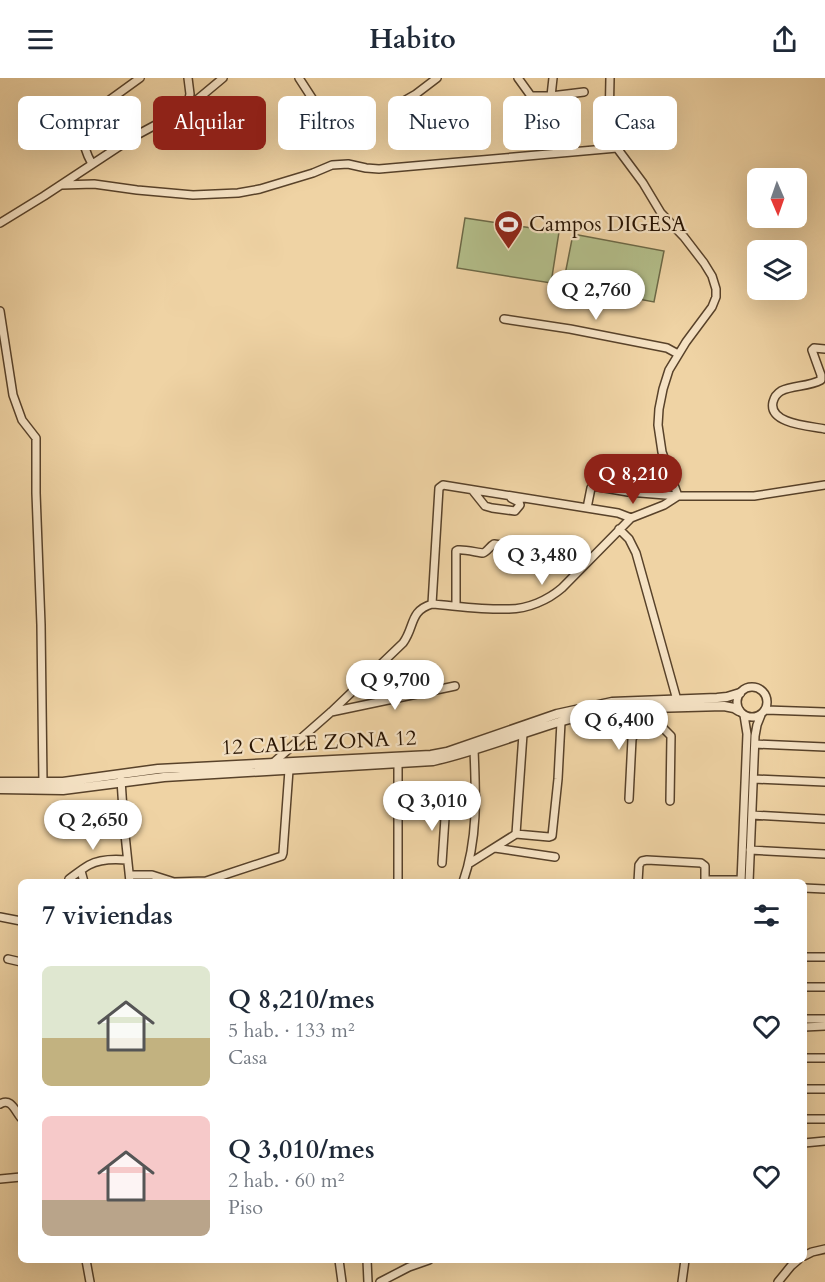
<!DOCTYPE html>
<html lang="es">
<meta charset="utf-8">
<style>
body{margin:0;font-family:Cardo,serif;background:#f6f6f7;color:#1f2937;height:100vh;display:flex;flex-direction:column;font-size:22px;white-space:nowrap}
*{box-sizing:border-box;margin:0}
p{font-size:20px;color:#747a83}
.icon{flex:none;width:33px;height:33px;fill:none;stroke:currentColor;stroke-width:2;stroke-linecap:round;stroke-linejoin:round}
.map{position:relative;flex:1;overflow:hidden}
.details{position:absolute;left:18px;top:801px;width:789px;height:384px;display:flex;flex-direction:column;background:#fff;border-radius:9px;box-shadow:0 6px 24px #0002}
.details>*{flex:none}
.hud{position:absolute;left:18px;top:18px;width:789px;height:54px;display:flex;gap:12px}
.needle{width:39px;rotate:178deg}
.controls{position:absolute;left:747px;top:90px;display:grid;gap:12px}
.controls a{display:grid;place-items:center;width:60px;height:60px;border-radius:9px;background:#fff;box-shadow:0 6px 24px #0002;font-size:30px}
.price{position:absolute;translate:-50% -51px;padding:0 14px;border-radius:21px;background:#fff;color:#222;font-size:20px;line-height:39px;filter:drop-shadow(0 2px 3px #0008)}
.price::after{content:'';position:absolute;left:50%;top:36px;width:18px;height:14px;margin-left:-9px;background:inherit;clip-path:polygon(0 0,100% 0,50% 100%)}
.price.current{background:#8f2418;color:#fff}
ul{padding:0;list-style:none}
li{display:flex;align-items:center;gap:18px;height:150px;padding:0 24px}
li span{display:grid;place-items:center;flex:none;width:168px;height:120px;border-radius:9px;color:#555}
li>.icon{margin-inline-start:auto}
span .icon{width:72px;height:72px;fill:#fffc;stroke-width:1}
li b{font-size:26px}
h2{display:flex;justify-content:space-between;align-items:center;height:72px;padding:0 24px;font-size:26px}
.pill{padding:0 21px;border-radius:9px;background:#fff;box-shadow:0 6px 24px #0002;font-size:21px;line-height:54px}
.pill.current{background:#8f2418;color:#fff}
header{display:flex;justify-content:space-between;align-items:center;height:78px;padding:0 24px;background:#fff;font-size:27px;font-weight:600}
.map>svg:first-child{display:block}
</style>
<header><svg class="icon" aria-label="menu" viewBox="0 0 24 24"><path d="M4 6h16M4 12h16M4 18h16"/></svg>Habito<svg class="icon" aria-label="share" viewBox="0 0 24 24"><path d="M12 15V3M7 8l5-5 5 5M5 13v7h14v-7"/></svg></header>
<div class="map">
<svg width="825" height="1204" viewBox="0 0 825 1204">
<rect width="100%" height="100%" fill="#efd3a4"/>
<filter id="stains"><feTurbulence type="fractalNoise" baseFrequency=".00333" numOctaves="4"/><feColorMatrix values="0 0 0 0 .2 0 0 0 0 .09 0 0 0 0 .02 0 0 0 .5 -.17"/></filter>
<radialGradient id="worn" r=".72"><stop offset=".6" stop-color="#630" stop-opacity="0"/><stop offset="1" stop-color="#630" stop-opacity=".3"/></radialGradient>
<path fill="#b3be8a" stroke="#6c6846" stroke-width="1.5" d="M465 140 559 154 551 205 457 190Z
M573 156 664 173 654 224 563 207Z"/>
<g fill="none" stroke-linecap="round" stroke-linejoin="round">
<defs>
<path id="minor" d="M299 0 321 34
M518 0 531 18H551L584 14
M610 0 609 49 614 66 643 105 661 135 684 159 704 185 712 198 716 211V219L712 229 686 264 669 292 663 311 659 331 658 347 662 374 678 418
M551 18 553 0
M402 24 416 16 437 0
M187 30 190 16 188 0
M92 86C84 72 80 55 86 39L140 0
M62 107 94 106 137 112 193 117 238 115 260 111 313 95 332 87 348 86 366 90 379 91 617 70
M0 145 44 118 135 58 187 30 223 0
M0 233 13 317 22 342 36 360V415L41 547 43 705
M504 241 570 251 667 270 678 276
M825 271 814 270 812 272 821 297V302C808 309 793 307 781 313 776 316 774 320 773 324 768 346 810 348 825 351
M473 413 485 428 492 430 515 433 520 427 519 424 511 420
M587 430 591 410 593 408 628 414 678 418H754L825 407
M619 451 629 461 636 475 677 622
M432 526 439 410 443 407 618 435 631 440
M456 528V473L458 472C464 471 479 475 483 475 487 474 490 468 494 466L541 473 584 487
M737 624a15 15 0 1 1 30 0a15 15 0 1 1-30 0Z
M766 632 825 634
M331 634 455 608
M653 643 657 644 671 658 670 723
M755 666 825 669
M273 688V685L331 634 403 565C415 549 409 533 432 526 457 528 485 532 509 531 528 531 548 522 562 510L631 440 664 427 678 418
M754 701 825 704
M121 702 124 747 130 804
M629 721 632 661C636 652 644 645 653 643V630
M752 737 825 741
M516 756 523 656
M495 770 555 779
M750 772 825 776
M442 785 446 725C453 719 467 720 476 719
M470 785 516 756 549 759 552 758 558 701 561 644
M81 793 84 804
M130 797H152L174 804 206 803 282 778 283 775 289 692
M69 801C76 796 82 791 89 787 100 781 116 781 127 782
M705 802H741
M398 804V685
M463 804C478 761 476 717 474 672L472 667
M638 804 639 787 642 783 647 782 701 785 705 788V804
M741 804 747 656 744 637
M749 804 755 658 757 647 761 637
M804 810 825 811
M0 839 21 843
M804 879H825
M8 881 21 884
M804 909H825
M804 941H825
M804 949 825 948
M804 980H825
M804 1011H825
M0 1026C11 1020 14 1031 21 1040
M804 1041H825
M804 1065 825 1063
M0 1101 21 1099
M804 1178 812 1174 825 1171
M86 1182 90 1204
M339 1182 342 1204
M367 1182 368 1204
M380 1204 409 1189 429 1182
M682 1204 685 1182
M778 1204 791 1188 798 1182"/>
<path id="tertiary" d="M0 704H63L158 691 431 677 447 674 557 636 612 624 717 620 727 619 740 615
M0 711 63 712 164 699 433 683C494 669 552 641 614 631L724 628 734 630 739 633"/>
</defs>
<use href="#minor" stroke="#58422a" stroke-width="10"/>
<use href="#tertiary" stroke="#58422a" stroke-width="11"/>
<use href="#minor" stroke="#f5e2c4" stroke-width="7"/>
<use href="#tertiary" stroke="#f5e2c4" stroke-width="8"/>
</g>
<defs>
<symbol id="stadium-pin" viewBox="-11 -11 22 30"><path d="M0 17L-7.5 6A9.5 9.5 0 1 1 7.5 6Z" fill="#8f2418" stroke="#f5e2c4"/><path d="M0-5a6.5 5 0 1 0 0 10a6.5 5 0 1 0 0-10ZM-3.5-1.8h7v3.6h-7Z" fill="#fff"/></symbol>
</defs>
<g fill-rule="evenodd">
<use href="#stadium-pin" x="492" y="130" width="33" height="45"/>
</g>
<g text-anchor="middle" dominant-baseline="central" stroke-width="4.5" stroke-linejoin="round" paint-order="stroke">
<g font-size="21" fill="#261201" stroke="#f5e2c4" text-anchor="start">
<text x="529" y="146">Campos DIGESA</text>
</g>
<g font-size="21" fill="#261201" stroke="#f5e2c4">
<text transform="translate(319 665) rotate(-3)">12 CALLE ZONA 12</text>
</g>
</g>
<rect width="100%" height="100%" filter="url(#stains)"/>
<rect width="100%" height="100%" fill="url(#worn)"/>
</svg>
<div class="controls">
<a><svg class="needle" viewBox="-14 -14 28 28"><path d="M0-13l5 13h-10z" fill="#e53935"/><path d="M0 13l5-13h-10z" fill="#747a83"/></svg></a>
<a><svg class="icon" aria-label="layers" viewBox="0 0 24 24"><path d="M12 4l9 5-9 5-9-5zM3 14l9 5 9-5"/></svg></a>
</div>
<b class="price" style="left:596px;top:243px">Q 2,760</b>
<b class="price current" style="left:633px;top:427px">Q 8,210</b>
<b class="price" style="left:542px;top:508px">Q 3,480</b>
<b class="price" style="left:395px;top:633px">Q 9,700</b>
<b class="price" style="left:619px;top:673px">Q 6,400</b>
<b class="price" style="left:432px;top:754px">Q 3,010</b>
<b class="price" style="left:93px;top:773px">Q 2,650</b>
<div class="hud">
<a class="pill">Comprar</a>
<a class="pill current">Alquilar</a>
<a class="pill">Filtros</a>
<a class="pill">Nuevo</a>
<a class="pill">Piso</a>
<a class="pill">Casa</a>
</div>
<section class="details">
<h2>7 viviendas<svg class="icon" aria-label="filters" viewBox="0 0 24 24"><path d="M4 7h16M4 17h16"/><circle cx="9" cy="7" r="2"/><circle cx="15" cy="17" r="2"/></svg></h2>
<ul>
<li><span style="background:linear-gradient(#dfe7d0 60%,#c2b280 0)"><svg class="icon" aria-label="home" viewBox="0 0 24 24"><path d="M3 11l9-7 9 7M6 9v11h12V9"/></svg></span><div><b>Q 8,210/mes</b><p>5 hab. · 133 m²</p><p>Casa</p></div><svg class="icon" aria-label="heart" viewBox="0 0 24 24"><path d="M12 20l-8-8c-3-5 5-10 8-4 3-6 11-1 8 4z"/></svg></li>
<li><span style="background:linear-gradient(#f6c9c9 70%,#b9a48a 0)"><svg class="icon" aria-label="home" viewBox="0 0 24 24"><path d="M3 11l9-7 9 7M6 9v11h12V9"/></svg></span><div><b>Q 3,010/mes</b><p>2 hab. · 60 m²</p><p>Piso</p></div><svg class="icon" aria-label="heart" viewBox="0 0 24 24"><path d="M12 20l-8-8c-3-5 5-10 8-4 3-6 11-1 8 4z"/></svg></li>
</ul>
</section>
</div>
